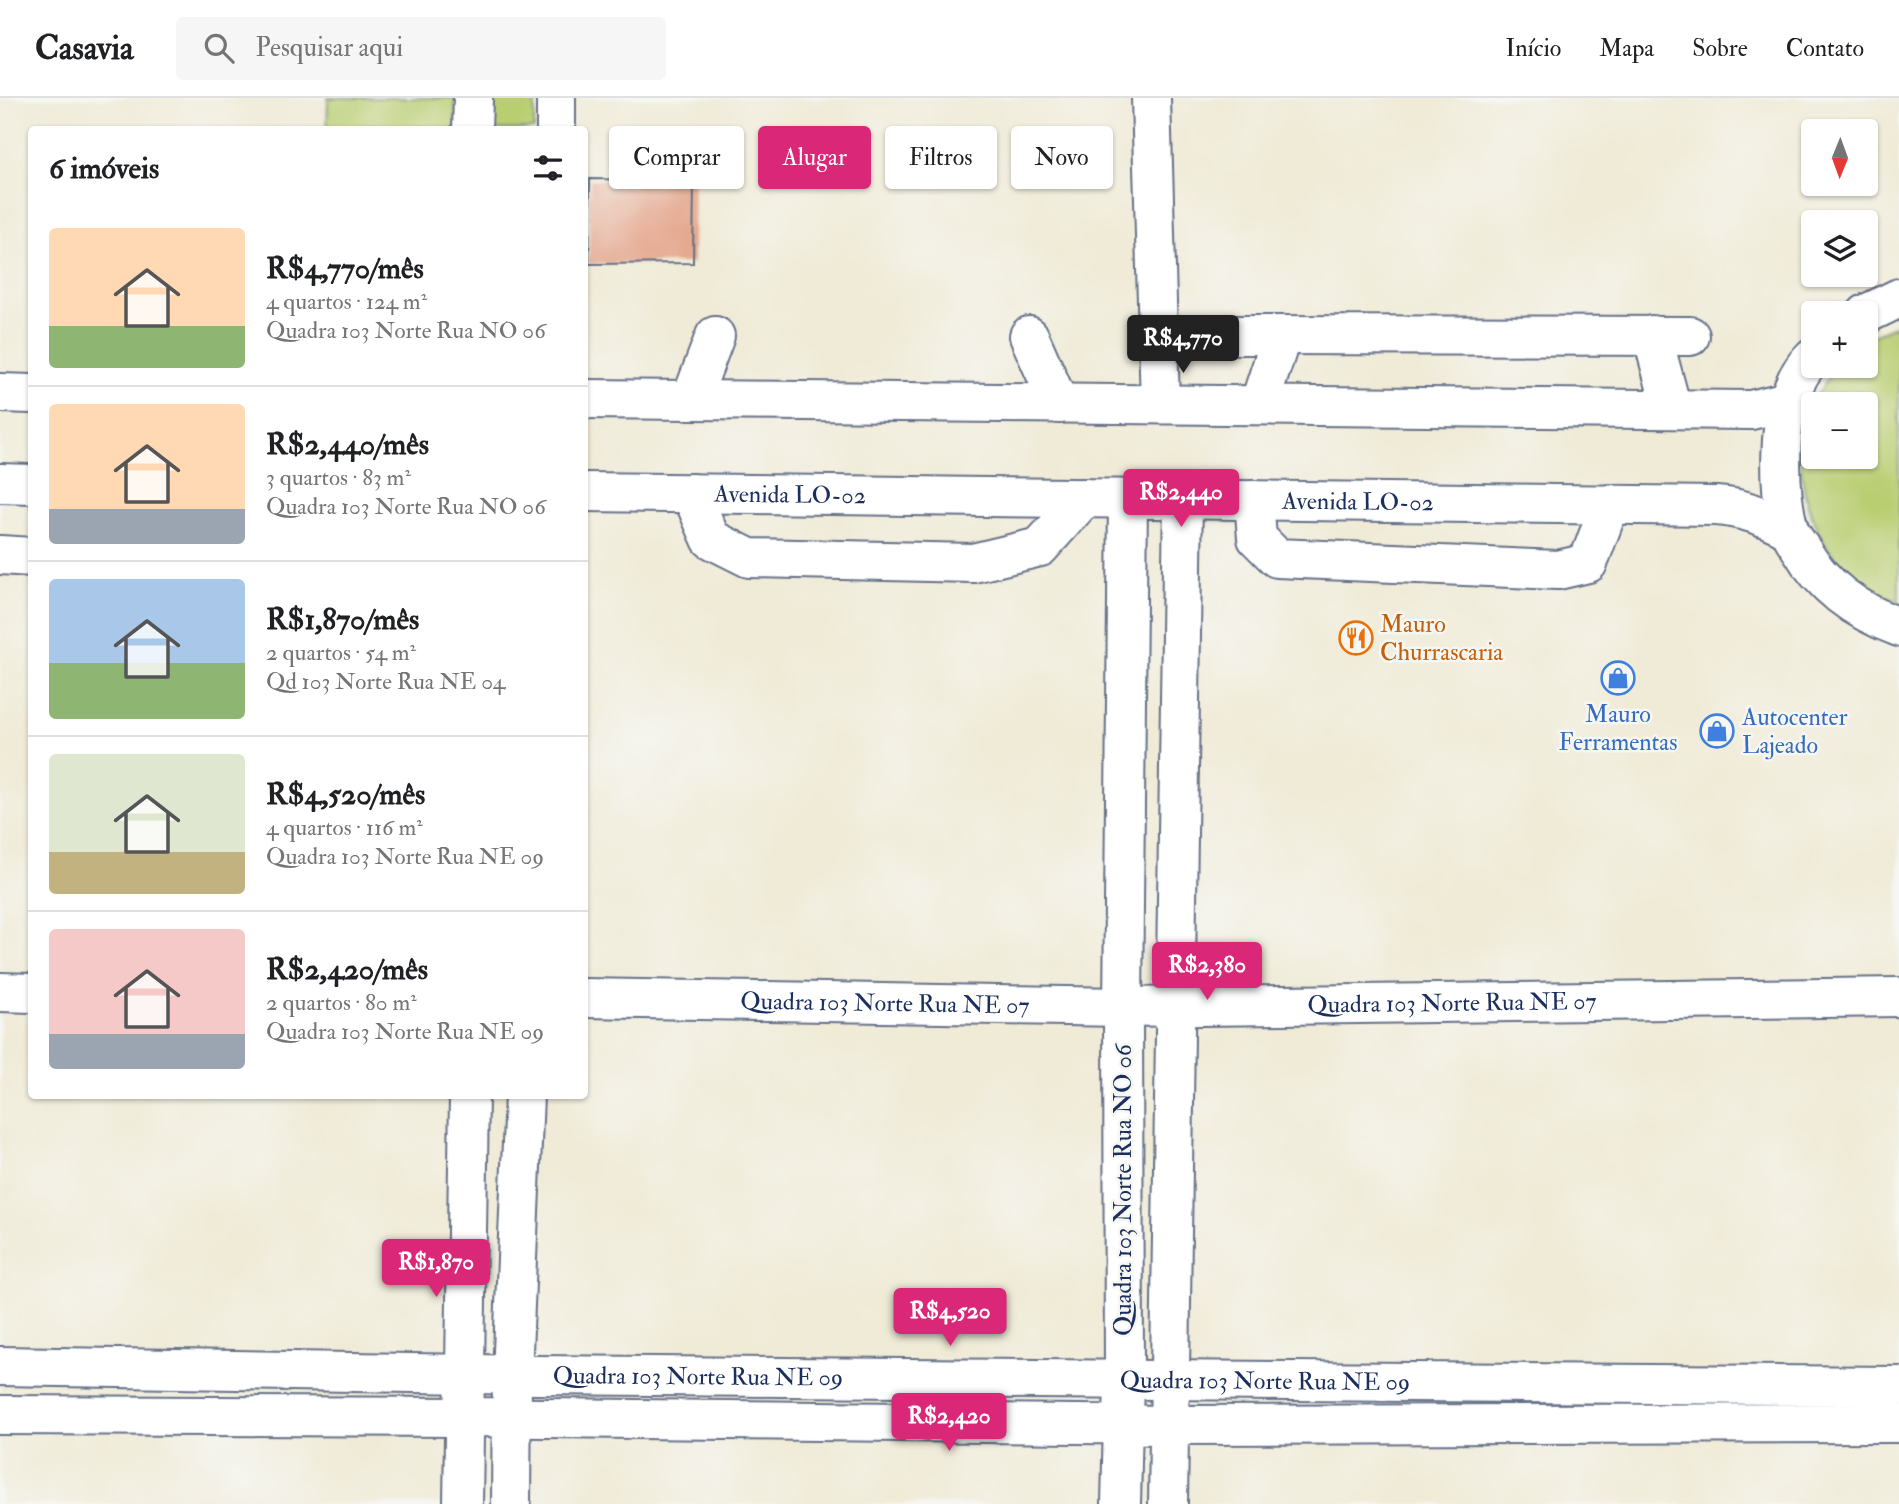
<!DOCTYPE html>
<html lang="pt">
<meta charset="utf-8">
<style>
body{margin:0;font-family:"IM FELL Double Pica",serif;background:#f6f6f6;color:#202124;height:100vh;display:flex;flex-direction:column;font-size:26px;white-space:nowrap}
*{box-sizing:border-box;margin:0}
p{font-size:23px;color:#757577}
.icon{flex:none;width:38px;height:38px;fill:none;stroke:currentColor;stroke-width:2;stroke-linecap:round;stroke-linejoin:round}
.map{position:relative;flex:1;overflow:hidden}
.panel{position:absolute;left:28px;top:28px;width:560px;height:973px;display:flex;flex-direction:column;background:#fff;border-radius:7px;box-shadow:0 2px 5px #0004}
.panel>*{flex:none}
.top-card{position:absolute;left:609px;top:28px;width:665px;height:63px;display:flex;gap:14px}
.needle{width:46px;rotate:181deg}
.controls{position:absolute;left:1801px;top:21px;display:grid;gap:14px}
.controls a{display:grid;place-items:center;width:77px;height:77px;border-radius:7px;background:#fff;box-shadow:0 2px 5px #0004;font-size:35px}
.price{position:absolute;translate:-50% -60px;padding:0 16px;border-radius:7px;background:#db2777;color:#fff;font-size:23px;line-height:46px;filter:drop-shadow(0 2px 4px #0008)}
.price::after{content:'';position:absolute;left:50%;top:42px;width:21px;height:16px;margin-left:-10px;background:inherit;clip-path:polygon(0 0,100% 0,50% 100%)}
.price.active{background:#222;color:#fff}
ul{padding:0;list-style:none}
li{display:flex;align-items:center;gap:21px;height:175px;padding:0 21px}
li+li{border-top:2px solid #e0e0e0}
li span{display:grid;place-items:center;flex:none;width:196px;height:140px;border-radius:7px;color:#555}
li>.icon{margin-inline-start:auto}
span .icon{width:84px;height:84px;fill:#fffc;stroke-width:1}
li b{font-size:30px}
h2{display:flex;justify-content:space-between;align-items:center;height:84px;padding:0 21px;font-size:30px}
.pill{padding:0 24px;border-radius:7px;background:#fff;box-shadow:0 2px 5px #0004;font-size:24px;line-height:63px}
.pill.active{background:#db2777;color:#fff}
header{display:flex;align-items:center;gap:42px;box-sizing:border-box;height:98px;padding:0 35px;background:#fff;border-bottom:2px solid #e0e0e0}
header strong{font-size:33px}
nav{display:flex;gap:38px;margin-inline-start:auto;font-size:24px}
.search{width:490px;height:63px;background:#f6f6f6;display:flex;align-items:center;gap:18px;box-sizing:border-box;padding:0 24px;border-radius:7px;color:#757577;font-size:26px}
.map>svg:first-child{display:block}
</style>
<header>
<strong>Casavia</strong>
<div class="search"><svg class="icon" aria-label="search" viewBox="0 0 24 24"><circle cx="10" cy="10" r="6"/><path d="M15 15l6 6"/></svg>Pesquisar aqui</div>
<nav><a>Início</a><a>Mapa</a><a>Sobre</a><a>Contato</a></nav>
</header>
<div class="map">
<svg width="1899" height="1406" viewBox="0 0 1899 1406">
<rect width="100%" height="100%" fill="#f6f6f2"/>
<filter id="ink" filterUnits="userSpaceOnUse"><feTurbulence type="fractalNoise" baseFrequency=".0143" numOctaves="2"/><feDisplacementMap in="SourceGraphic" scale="14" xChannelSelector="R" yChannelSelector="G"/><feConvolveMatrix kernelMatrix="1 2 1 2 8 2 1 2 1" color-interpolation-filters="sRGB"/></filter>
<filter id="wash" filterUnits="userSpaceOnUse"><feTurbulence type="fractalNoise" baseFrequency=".00686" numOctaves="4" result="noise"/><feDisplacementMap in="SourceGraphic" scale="28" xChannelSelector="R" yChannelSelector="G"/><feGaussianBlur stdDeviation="1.57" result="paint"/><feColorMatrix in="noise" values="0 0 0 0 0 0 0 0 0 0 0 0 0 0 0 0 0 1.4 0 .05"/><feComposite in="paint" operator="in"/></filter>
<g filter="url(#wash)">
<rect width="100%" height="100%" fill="#f0ebd7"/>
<path fill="#b9cd71" stroke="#6a7e68" stroke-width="2" fill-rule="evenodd" d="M328 0H455V31L327 32Z
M490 0H535L534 31 490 32Z
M1899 226V503C1828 482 1792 404 1803 335 1807 309 1822 288 1837 268H1866V243L1873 237ZM1813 306H1866V359H1813Z"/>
<g id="blocks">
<path fill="#e5a990" d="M590 81 694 83 693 165 589 166Z"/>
</g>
</g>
<g filter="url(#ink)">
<use href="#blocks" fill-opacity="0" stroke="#667188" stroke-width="2"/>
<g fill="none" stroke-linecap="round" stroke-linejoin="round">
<defs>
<g id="minor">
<path d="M1151 0 1160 306"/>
<path d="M472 32 473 0"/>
<path d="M556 32V0"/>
<path d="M1866 216 1899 200"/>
<path d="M1238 237 1690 238"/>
<path d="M1652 237 1672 311"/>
<path d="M1029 238 1059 306"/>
<path d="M1813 259C1792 280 1784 313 1782 342 1780 371 1781 400 1788 428 1790 436 1796 444 1801 451 1823 489 1858 514 1899 529"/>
<path d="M0 295 32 296"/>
<path d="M584 301 1751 312 1788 303"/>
<path d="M691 302 715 238"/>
<path d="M1259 307 1282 237"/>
<path d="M0 385 32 386"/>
<path id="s1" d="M584 394 1716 408C1743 410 1764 418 1788 430"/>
<path d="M691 395 711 441 749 460 973 465 1040 449 1084 400"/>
<path d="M1254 402 1257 440 1277 460 1558 472 1588 465 1610 406"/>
<path d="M0 457 32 459"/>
<path d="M0 894 32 895"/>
<path id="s2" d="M584 900 1123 909 1899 899"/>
<path id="s3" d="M0 1268 535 1277 1899 1288"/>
<path d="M0 1317 464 1319 1169 1327 1899 1325"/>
<path d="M463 1406 469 998"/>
<path d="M511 1406 512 1277 524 998"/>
<path d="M1121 1406 1124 1281 1123 909 1128 401"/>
<path d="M1168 1406 1183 401"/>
</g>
</defs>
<use href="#minor" stroke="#667188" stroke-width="42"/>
<use href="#minor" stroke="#fff" stroke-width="38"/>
</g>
</g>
<defs>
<symbol id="restaurant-ring" viewBox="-11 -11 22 22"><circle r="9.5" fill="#f6f6f2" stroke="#e8710a" stroke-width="1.5"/><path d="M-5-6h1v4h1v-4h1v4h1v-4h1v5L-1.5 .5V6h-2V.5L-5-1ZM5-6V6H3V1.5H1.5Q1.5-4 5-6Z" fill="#e8710a"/></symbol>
<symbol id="shop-ring" viewBox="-11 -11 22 22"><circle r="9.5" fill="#f6f6f2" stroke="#3f7fe0" stroke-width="1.5"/><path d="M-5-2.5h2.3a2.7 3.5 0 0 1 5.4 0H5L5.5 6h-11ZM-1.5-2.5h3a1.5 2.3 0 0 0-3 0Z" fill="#3f7fe0"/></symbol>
</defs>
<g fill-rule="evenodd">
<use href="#restaurant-ring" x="1337" y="521" width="38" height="38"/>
<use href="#shop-ring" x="1599" y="561" width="38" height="38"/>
<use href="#shop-ring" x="1698" y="614" width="38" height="38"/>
</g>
<g text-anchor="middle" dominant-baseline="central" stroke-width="5" stroke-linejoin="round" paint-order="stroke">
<g font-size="24" fill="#1b2f5e" stroke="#f6f6f2">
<text stroke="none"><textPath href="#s1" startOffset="206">Avenida LO-02</textPath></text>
<text stroke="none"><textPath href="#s1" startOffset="774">Avenida LO-02</textPath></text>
<text stroke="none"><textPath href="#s2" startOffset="301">Quadra 103 Norte Rua NE 07</textPath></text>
<text stroke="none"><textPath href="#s2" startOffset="868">Quadra 103 Norte Rua NE 07</textPath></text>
<text transform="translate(1123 1092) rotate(-90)">Quadra 103 Norte Rua NO 06</text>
<text stroke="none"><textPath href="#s3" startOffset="698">Quadra 103 Norte Rua NE 09</textPath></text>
<text stroke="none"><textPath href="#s3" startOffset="1265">Quadra 103 Norte Rua NE 09</textPath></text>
</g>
<g font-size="24" fill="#c56008" stroke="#f6f6f2" text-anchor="start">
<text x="1380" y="526">Mauro<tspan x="1380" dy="28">Churrascaria</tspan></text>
</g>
<g font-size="24" fill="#366cbe" stroke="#f6f6f2">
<text x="1618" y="616">Mauro<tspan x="1618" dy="28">Ferramentas</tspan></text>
<text x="1742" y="619" text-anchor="start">Autocenter<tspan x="1742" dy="28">Lajeado</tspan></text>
</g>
</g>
</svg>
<div class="controls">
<a><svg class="needle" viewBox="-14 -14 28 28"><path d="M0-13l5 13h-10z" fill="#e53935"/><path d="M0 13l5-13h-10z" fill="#757577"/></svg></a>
<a><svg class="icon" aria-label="layers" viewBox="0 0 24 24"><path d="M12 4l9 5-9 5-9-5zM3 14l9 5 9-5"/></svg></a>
<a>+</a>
<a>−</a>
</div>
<b class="price active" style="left:1183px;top:277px">R$4,770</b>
<b class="price" style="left:1181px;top:431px">R$2,440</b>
<b class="price" style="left:1207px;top:904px">R$2,380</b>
<b class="price" style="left:436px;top:1201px">R$1,870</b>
<b class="price" style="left:950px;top:1250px">R$4,520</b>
<b class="price" style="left:949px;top:1355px">R$2,420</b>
<div class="top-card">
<a class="pill">Comprar</a>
<a class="pill active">Alugar</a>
<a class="pill">Filtros</a>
<a class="pill">Novo</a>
</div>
<section class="panel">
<h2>6 imóveis<svg class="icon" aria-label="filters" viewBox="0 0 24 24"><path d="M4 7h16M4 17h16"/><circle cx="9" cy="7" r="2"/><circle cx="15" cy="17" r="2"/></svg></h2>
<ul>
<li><span style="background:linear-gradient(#ffd9b3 70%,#8fb573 0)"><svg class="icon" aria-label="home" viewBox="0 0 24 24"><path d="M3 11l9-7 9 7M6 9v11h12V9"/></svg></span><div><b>R$4,770/mês</b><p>4 quartos · 124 m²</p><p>Quadra 103 Norte Rua NO 06</p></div></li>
<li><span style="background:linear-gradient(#ffd9b3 75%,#9aa5b1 0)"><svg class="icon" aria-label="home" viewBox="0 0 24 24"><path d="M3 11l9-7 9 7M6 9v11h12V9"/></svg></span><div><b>R$2,440/mês</b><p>3 quartos · 83 m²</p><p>Quadra 103 Norte Rua NO 06</p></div></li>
<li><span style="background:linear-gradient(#a9c7e8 60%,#8fb573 0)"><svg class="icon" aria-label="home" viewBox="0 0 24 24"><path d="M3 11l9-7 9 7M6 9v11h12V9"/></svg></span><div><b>R$1,870/mês</b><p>2 quartos · 54 m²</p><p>Qd 103 Norte Rua NE 04</p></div></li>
<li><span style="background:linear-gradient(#dfe7d0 70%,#c2b280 0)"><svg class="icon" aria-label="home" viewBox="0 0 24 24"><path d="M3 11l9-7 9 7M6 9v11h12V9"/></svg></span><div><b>R$4,520/mês</b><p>4 quartos · 116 m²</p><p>Quadra 103 Norte Rua NE 09</p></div></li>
<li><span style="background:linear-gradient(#f6c9c9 75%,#9aa5b1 0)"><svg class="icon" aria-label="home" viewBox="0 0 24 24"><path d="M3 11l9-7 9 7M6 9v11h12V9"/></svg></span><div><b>R$2,420/mês</b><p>2 quartos · 80 m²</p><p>Quadra 103 Norte Rua NE 09</p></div></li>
</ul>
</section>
</div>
